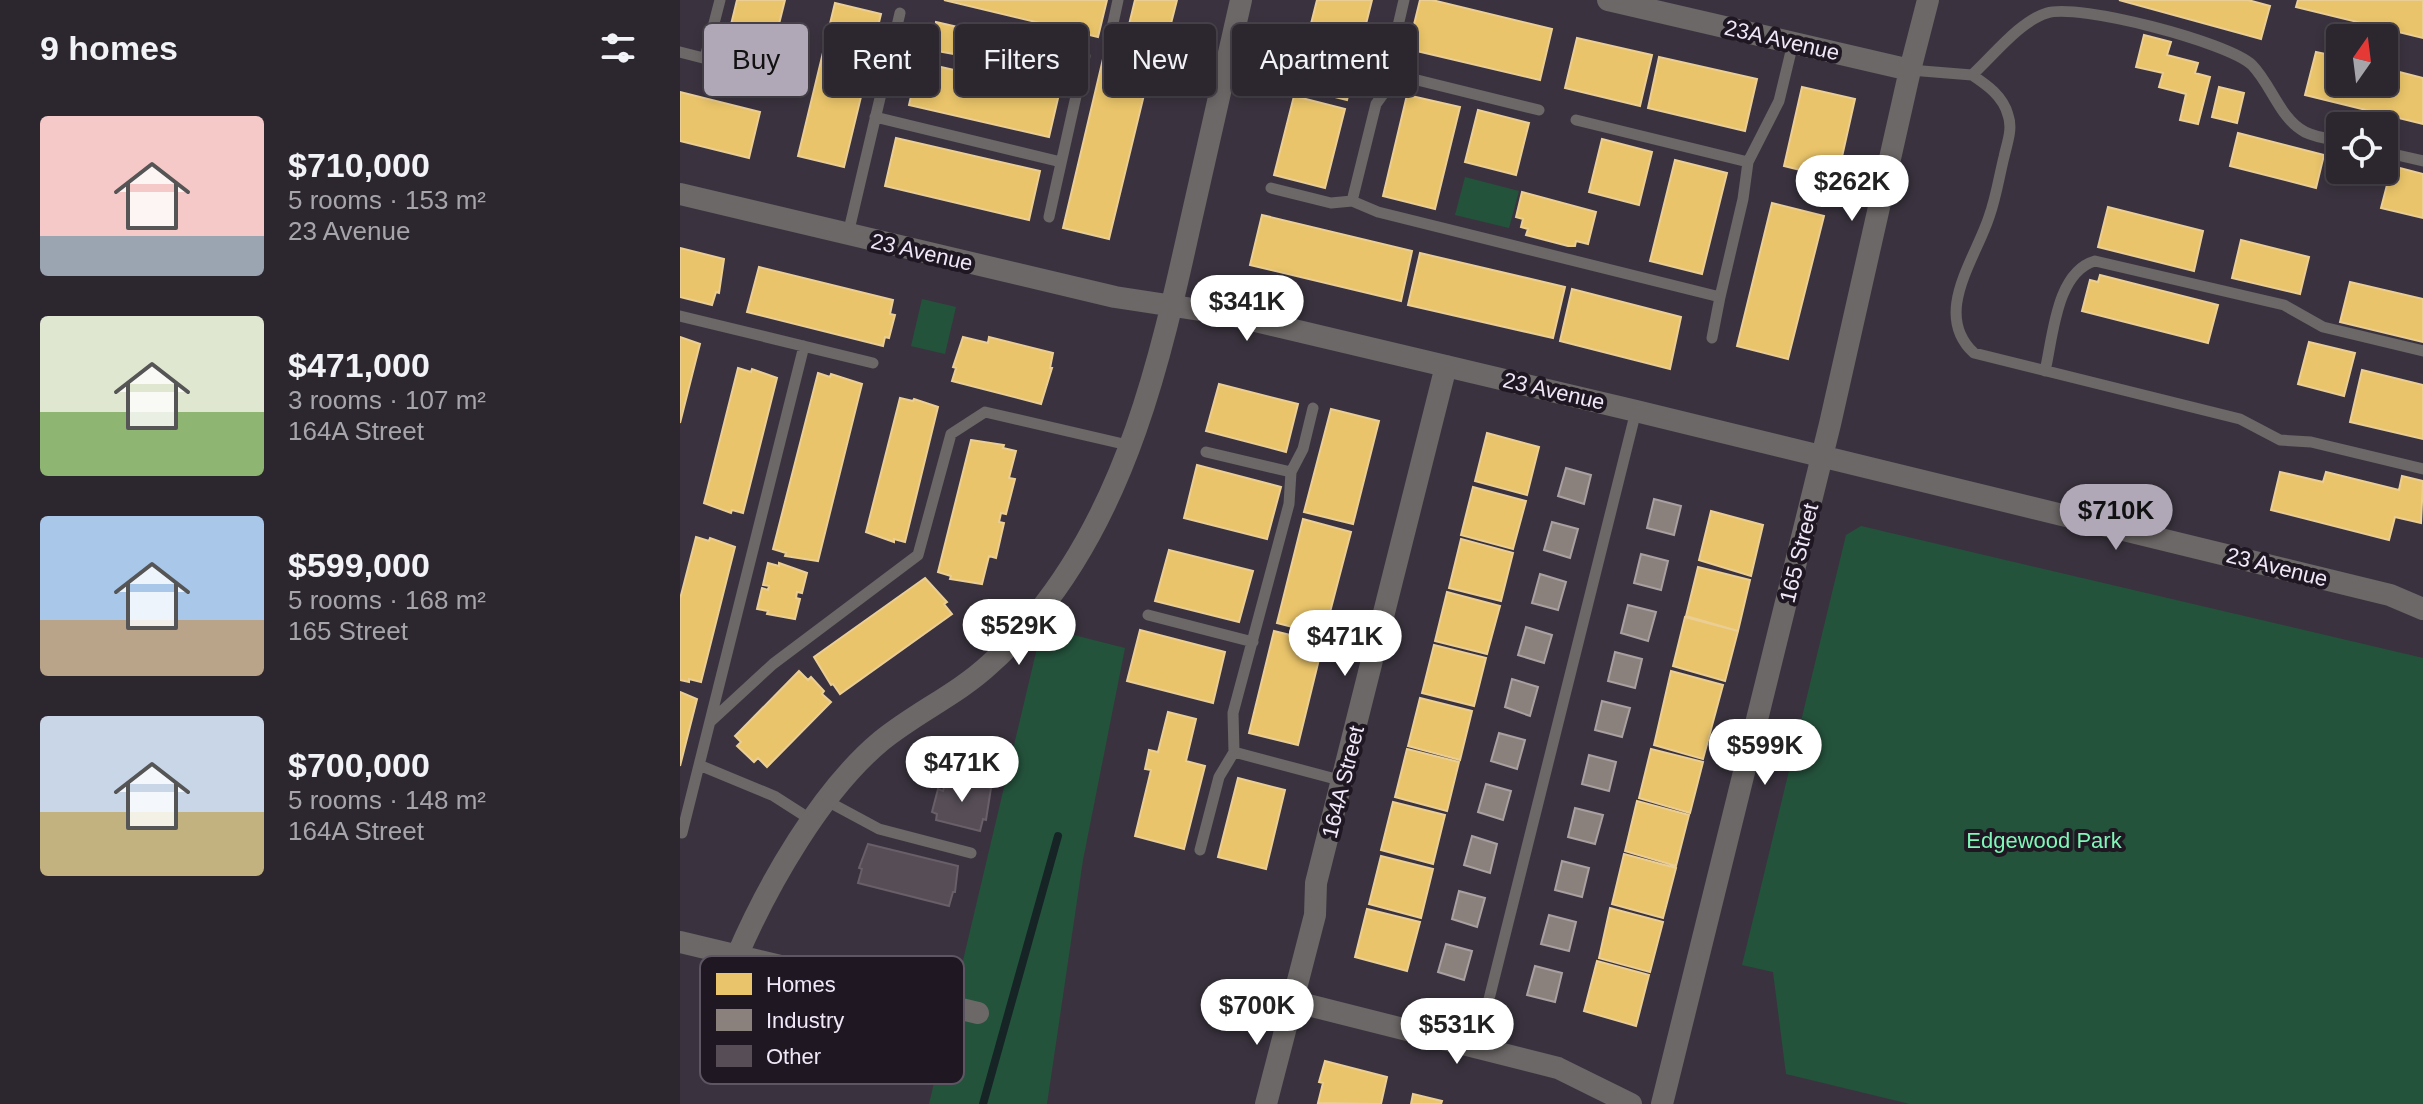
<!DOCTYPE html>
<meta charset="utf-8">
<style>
body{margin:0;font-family:Helvetica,sans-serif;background:#38323b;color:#f1f3f6;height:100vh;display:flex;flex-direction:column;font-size:30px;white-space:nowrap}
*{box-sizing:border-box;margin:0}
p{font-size:26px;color:#a6a5aa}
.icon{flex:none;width:44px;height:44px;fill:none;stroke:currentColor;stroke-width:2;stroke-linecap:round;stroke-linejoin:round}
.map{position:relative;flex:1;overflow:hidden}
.sheet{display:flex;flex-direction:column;background:#2c262f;width:680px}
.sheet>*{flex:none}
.top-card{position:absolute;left:24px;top:24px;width:760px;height:72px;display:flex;gap:16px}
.needle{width:52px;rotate:14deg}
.buttons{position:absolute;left:1646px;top:24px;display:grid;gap:16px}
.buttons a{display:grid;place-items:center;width:72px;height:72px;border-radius:8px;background:#2c262f;box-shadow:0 4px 12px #0003,0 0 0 2px #48434b;font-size:40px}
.price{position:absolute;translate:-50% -68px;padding:0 18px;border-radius:28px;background:#fff;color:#222;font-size:26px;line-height:52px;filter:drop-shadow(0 2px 4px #0008)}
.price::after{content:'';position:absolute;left:50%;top:48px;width:24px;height:18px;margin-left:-12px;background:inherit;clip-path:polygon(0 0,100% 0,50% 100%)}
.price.on{background:#b0a8b7;color:#111}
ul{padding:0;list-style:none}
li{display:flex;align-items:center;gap:24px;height:200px;padding:0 40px}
li span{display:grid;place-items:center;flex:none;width:224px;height:160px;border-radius:8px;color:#555}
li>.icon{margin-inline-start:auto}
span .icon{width:96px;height:96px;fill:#fffc;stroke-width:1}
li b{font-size:34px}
h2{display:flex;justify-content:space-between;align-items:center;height:96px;padding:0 40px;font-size:34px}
.chip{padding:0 28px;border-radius:8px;background:#2c262f;box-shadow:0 4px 12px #0003,0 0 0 2px #48434b;font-size:28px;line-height:72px}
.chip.on{background:#b0a8b7;color:#111}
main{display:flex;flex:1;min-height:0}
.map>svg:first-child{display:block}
</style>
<main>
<section class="sheet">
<h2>9 homes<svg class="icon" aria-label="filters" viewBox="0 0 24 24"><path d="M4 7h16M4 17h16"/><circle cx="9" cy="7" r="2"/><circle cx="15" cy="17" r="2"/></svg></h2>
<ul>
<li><span style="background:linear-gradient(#f6c9c9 75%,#9aa5b1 0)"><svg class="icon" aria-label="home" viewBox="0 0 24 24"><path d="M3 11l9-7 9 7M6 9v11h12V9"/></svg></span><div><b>$710,000</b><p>5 rooms · 153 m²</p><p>23 Avenue</p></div></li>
<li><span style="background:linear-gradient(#dfe7d0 60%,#8fb573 0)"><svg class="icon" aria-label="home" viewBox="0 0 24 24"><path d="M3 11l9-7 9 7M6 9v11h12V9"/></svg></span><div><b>$471,000</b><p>3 rooms · 107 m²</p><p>164A Street</p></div></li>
<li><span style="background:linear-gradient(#a9c7e8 65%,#b9a48a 0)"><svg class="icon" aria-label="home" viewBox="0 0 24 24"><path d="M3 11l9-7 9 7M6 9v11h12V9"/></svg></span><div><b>$599,000</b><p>5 rooms · 168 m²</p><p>165 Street</p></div></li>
<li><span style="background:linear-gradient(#c9d6e8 60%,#c2b280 0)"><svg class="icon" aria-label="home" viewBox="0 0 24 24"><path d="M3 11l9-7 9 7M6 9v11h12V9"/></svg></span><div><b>$700,000</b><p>5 rooms · 148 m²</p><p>164A Street</p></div></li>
</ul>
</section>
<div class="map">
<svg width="1743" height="1104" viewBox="0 0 1743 1104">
<rect width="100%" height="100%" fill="#3a333f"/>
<path fill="#24533c" d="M785 177 839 191 829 228 775 215Z
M242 299 276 307 265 354 231 346Z
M1181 526 1743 658V1104H1230L1106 1074 1093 972 1062 965 1166 535Z
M362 627 445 648 403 860 367 1104H249Z"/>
<path fill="#e9c46a" stroke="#ebce94" stroke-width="2" d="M57 0H105L91 56 46 45Z
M264 0H427L418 37Z
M455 0H497L485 47 446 37Z
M637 0H692L667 100 615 87Z
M740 0H752L872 29 860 80 728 49Z
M1439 0H1568L1590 6 1581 39Z
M1618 0H1743V38L1616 7Z
M155 3 201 14 164 167 118 156Z
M256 22 291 30 285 56 257 51 259 44 247 41 249 32 254 34Z
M1464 35 1491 42 1487 55 1518 63 1515 73 1530 77 1518 124 1500 120 1506 94 1479 87 1483 73 1456 67Z
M897 38 972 55 960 106 885 88Z
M343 42 390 53 383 83 336 72Z
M1636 52 1660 57V82H1704V68L1743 78V124L1625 95Z
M979 57 1077 79 1065 131 968 108Z
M423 59 470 70 429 239 383 228Z
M239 62 379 94 369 137 229 105Z
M1122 87 1175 99 1157 179 1104 166Z
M1539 87 1564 93 1557 123 1532 117Z
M0 92 80 112 69 158 0 141Z
M727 95 780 107 755 209 703 196Z
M614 96 665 109 645 188 594 175Z
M798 110 849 123 836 175 785 162Z
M1558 133 1644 155 1636 188 1550 166Z
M216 138 360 171 349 220 205 186Z
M922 139 972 152 959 205 909 192Z
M995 160 1047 173 1022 274 970 261Z
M1712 166 1743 174V218L1701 208Z
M842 192 916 212 908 244 896 241 895 246H888L846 235 848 229 841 227 843 219 836 217Z
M1092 203 1144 216 1108 359 1057 346Z
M1428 207 1523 231 1514 271 1418 247Z
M582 215 732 251 721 301 570 265Z
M1561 240 1629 257 1620 294 1552 278Z
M0 248 44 259 39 293 36 292 32 305 0 297Z
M740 253 885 287 873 338 728 305Z
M79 267 213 300 210 314 215 315 209 338 205 337 203 346 67 312Z
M1420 275 1538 305 1528 343 1402 311 1410 280 1418 282Z
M1670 282 1743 299V342L1660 322Z
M892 289 1001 317 990 369 880 341Z
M0 337 20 344 0 423Z
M283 337 308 343 309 337 373 353 370 368H372L361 404 272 381 276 368 273 367Z
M1629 342 1675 353 1664 396 1618 384Z
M58 368 71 372 72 369 97 378 63 513 52 510 51 513 24 503Z
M1682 370 1743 385V439L1670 422Z
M138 373 150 377 151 374 182 384 138 561 105 556 106 553 93 549Z
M539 384 618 404 606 452 526 431Z
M220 398 233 401 234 399 258 407 225 542 214 539V542L186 532Z
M651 409 699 421 673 524 624 512Z
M807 433 859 447 847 495 795 481Z
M291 440 324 445 323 448 336 451 329 478 335 479 326 514 321 513 319 522 324 523 316 558 309 556 302 584 270 579 271 576 258 572Z
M517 465 601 487 587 539 504 518Z
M1600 472 1643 482 1646 472 1719 490 1722 476 1743 481 1741 523 1715 517 1709 540 1591 510Z
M793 487 846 501 833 549 781 535Z
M1031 511 1083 525 1071 576 1019 560Z
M623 519 671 532 644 635 597 623Z
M16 537 29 541 30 538 55 547 21 682 9 679V682L0 680V599Z
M781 539 833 553 821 601 769 588Z
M489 550 573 571 559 622 475 601Z
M88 563 99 566V563L127 573 122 593 117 592 116 598 120 599 115 619 87 614 88 611 77 609 82 588 88 590 89 586 83 585Z
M1018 567 1070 580 1058 631 1006 616Z
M245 578 267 602 264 604 272 614 160 694 153 684 151 685 134 657Z
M767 592 820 606 807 654 755 641Z
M1005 617 1058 631 1045 681 993 666Z
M460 630 545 652 533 703 447 681Z
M594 631 643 643 618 745 569 733Z
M754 645 806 658 794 706 742 693Z
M119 671 128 680 131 677 144 691 142 694 151 702 87 767 78 758 74 762 57 746 61 742 55 736Z
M991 671 1043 685 1023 759 974 745Z
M0 692 17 699 0 766Z
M740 698 792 711 780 760 728 746Z
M488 712 516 719 506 761 525 766 504 849 455 836 471 770 465 769 469 750 478 752Z
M727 749 779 762 767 811 715 797Z
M971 749 1023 762 1010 813 959 798Z
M558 778 605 790 586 869 538 857Z
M957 801 1009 815 996 866 945 851Z
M713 802 765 815 753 864 701 850Z
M944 854 996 868 983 918 932 904Z
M701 856 753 869 741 918 689 904Z
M930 908 983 922 970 972 919 958Z
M687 909 740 922 727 971 675 957Z
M917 961 969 975 956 1026 904 1011Z
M645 1061 707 1077 701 1104 638 1103 643 1083 639 1082Z
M733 1094 762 1101 761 1104H731Z"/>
<path fill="#8a817c" stroke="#a9a0a1" stroke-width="2" d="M886 468 911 475 904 504 878 496Z
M974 499 1001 506 994 535 967 528Z
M872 522 898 529 890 558 864 550Z
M961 554 988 561 981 590 954 583Z
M860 574 886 582 878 610 852 603Z
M948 605 976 612 968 641 941 633Z
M846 627 872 635 864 663 838 655Z
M935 652 962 659 955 688 928 681Z
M832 679 858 687 850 716 825 707Z
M922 701 950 708 942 737 915 730Z
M819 733 845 740 837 769 811 761Z
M909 755 936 762 929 791 902 784Z
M806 784 831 791 823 820 798 812Z
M895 808 923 815 915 844 888 837Z
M792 836 817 844 810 873 784 865Z
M882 861 909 868 902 897 875 890Z
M779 891 805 898 797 927 772 919Z
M869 915 896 922 889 951 861 944Z
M766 944 792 951 784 980 758 972Z
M855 966 882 973 875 1002 847 995Z"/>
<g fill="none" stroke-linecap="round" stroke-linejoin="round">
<path stroke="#162426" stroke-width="8" d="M303 1104 378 836"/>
</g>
<path fill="#564d56" stroke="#685f68" stroke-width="2" d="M267 777 311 788 306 820 303 819 300 831 256 820 257 814 252 812 258 789 263 791Z
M188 844 278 866 275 892H273L269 906 178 883 182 869 179 868Z"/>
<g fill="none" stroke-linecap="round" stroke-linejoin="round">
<path stroke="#6c6867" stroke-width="11" d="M724 0 714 43 717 75 696 104 672 201 698 212 1040 297 1063 199 1068 162 1099 101 1113 43
M430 37 438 0
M0 52 90 75
M25 58 40 0
M1230 70 1292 75C1313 56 1340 21 1367 13 1398 3 1548 42 1572 65 1591 84 1600 119 1625 132 1635 137 1649 139 1660 141
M717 75 859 110
M1292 75C1307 85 1323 96 1328 115 1333 129 1327 143 1324 157 1319 177 1316 198 1309 217 1295 260 1252 314 1294 353L1560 419 1600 440 1631 442 1743 469
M195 117 381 162
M896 120 1068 162
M1704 152 1743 161
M591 188 651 203 672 201
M369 217 405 56
M168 234 220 13
M0 316 193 363
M1032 338 1040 297
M1365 371C1373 337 1376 272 1415 261L1604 305 1643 327 1743 351
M526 452 611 472
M468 615 573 642
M30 722 93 664 238 555 271 434 305 412 452 446
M554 752 663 781
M19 765 94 796 133 821
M147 801 199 829 291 853
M2 833 124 346
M520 850 539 777 554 752 553 713 609 504 611 472 623 449 633 408
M797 1047 956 411"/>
<path stroke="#6c6867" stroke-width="22" d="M928 0 1230 70
M0 194 435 297 546 314 956 411 1710 595 1743 609
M0 942 298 1013
M57 956C88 884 141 791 201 741 235 713 278 694 310 664 326 650 342 632 356 615 447 504 480 361 510 225 527 150 544 75 561 0
M612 1001 878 1068 951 1104
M586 1104 635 915 636 883 766 366
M982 1104 1150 424 1230 70 1248 0"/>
</g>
<g text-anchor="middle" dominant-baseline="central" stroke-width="8" stroke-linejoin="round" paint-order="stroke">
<g font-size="22" fill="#f0e7f7" stroke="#1f1823">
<text transform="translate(1102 40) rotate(13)">23A Avenue</text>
<text transform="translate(242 252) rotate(13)">23 Avenue</text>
<text transform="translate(874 391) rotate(13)">23 Avenue</text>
<text transform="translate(1119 553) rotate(-76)">165 Street</text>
<text transform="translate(1597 567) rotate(14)">23 Avenue</text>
<text transform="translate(663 782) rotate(-76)">164A Street</text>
</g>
<g font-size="22" fill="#7ff7b8" stroke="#1f1823">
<text x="1364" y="840">Edgewood Park</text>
</g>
</g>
<rect x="20" y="956" width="264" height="128" rx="12" fill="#1f1823" stroke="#5e5663" stroke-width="2"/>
<rect x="36" y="973" width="36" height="22" fill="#e9c46a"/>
<rect x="36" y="1009" width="36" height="22" fill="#8a817c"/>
<rect x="36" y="1045" width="36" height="22" fill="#564d56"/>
<g font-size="22" fill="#f0e7f7">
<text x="86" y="992">Homes</text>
<text x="86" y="1028">Industry</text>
<text x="86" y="1064">Other</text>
</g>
</svg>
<div class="buttons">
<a><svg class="needle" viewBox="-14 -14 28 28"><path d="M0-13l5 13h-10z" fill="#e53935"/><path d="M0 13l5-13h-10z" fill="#a6a5aa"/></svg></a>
<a><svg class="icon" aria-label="locate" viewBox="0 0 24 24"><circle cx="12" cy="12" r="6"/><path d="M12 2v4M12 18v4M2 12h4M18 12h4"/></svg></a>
</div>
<b class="price" style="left:1172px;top:223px">$262K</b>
<b class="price" style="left:567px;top:343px">$341K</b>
<b class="price on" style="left:1436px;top:552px">$710K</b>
<b class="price" style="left:339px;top:667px">$529K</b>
<b class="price" style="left:665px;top:678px">$471K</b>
<b class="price" style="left:1085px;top:787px">$599K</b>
<b class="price" style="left:282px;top:804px">$471K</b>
<b class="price" style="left:577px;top:1047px">$700K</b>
<b class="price" style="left:777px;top:1066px">$531K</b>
<div class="top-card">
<a class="chip on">Buy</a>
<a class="chip">Rent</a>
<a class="chip">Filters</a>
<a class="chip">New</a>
<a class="chip">Apartment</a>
</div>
</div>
</main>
